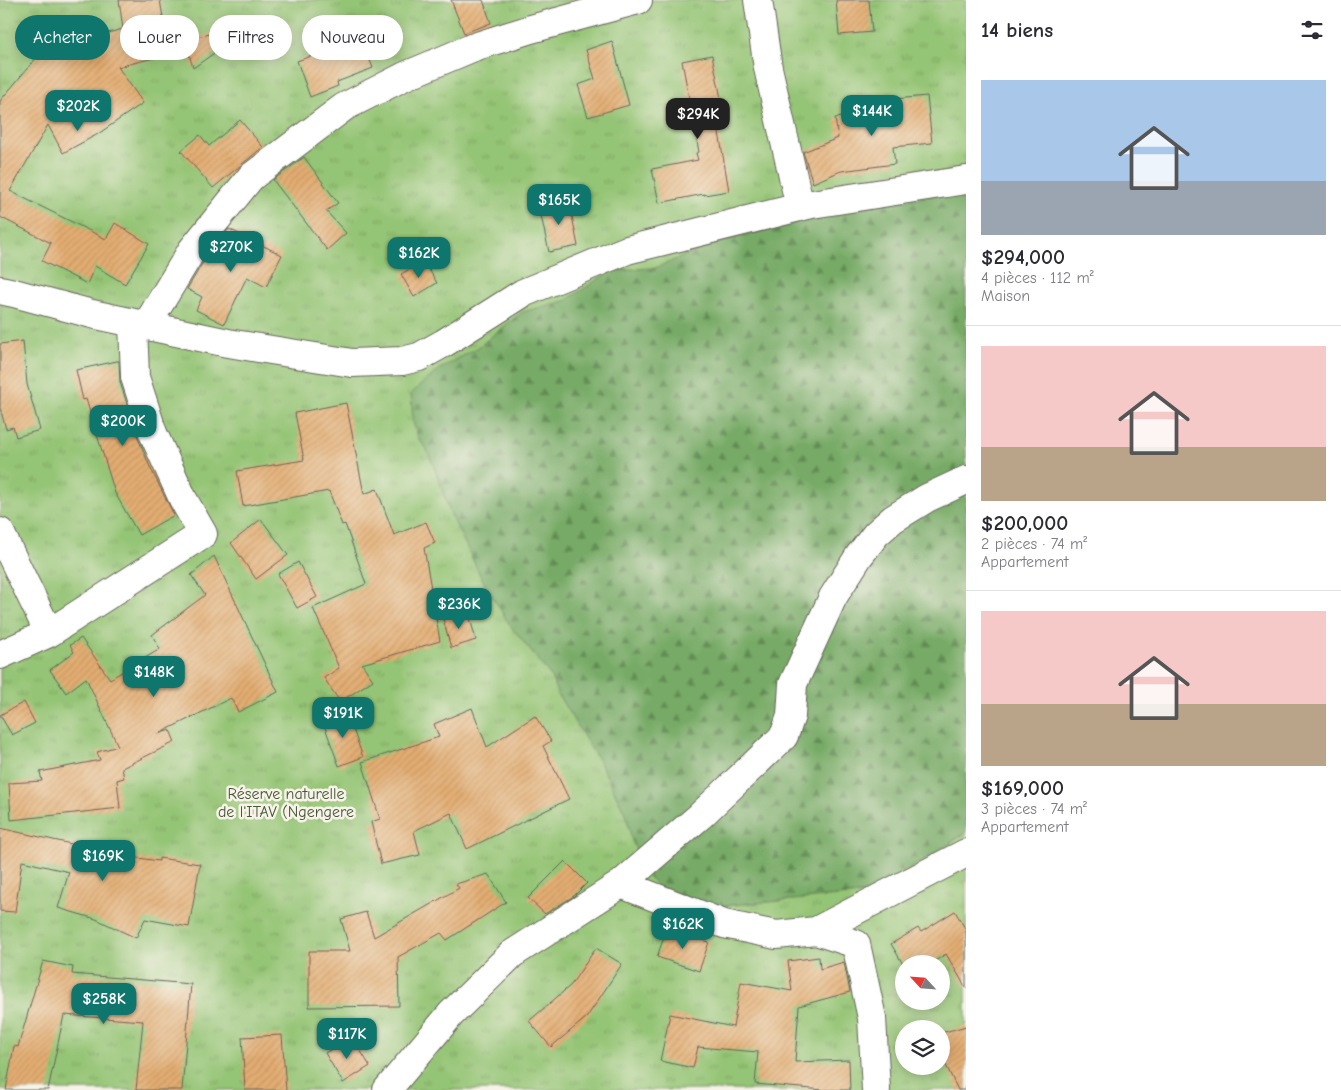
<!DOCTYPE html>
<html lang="fr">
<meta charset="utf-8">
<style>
body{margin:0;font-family:"Comic Neue",sans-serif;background:#f7f7f7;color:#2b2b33;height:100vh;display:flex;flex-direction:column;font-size:19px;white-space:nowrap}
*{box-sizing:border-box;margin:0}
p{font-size:16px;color:#7c7c81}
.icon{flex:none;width:28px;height:28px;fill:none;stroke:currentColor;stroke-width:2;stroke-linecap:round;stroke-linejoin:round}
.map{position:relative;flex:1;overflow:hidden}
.panel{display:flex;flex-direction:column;background:#fff;width:375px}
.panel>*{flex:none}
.guide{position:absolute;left:15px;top:15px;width:475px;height:45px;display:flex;gap:10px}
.needle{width:32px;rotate:296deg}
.controls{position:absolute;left:895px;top:955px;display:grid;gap:10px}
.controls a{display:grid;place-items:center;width:55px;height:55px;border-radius:50%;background:#fff;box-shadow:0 2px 12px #0003;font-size:25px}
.price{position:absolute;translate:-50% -42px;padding:0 11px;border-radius:10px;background:#0f766e;color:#fff;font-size:16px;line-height:32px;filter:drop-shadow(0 1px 2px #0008)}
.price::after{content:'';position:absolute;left:50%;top:30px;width:15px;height:11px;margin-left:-8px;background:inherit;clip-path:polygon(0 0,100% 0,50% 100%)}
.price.active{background:#222;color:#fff}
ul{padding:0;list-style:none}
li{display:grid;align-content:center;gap:10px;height:265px;padding:0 15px}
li+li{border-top:1px solid #e1e1e2}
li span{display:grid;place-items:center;height:155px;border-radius:0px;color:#555}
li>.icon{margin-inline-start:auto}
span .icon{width:90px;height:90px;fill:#fffc;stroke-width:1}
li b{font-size:21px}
h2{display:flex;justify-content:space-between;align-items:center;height:60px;padding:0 15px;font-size:21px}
.pill{padding:0 18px;border-radius:22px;background:#fff;box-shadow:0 2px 12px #0003;font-size:18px;line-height:45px}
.pill.active{background:#0f766e;color:#fff}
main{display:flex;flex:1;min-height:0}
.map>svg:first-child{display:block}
</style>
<main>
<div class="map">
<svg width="966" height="1090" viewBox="0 0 966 1090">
<defs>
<pattern id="forest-firs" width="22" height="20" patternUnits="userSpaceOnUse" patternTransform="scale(1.25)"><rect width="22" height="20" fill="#7a6"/><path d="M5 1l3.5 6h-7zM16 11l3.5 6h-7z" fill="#618a53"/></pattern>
<pattern id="park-tufts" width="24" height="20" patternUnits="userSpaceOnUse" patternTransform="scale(1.25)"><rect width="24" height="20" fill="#94c474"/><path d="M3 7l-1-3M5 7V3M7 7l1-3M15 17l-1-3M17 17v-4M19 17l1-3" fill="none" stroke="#7fa864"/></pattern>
<pattern id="building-hatch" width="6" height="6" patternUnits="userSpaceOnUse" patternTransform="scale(1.25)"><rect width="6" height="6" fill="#e3ad72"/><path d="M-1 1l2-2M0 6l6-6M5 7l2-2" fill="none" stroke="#c29462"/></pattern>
</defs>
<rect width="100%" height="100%" fill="#f7f3e8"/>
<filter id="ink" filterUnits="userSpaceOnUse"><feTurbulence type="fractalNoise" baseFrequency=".02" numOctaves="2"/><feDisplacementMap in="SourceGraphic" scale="10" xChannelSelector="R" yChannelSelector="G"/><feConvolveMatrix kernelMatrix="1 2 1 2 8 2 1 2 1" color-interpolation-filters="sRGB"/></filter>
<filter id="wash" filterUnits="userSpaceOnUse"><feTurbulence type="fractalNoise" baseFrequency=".0096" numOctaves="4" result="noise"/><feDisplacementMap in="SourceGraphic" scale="20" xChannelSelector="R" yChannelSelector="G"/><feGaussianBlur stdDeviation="1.12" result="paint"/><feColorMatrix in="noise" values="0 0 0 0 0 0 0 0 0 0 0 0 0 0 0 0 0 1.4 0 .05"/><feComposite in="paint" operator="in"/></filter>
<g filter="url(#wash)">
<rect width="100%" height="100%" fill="#f1e7ce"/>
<path fill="url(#forest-firs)" stroke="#4a6341" d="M966 190V833L873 893 710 907 659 887 649 878 632 841 626 815 599 761 558 695 550 675 509 624 482 579 450 513 436 472 426 448 419 440 413 422 411 393 440 369 477 348 522 312 565 301 612 270 655 268 715 243 836 211Z"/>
<path fill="url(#park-tufts)" stroke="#587048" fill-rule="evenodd" d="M0 0H966V190L836 211 715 243 655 268 612 270 565 301 522 312 477 348 440 369 411 393 413 422 419 440 426 448 436 472 450 513 482 579 509 624 550 675 558 695 599 761 626 815 632 841 649 877 659 887 710 907 873 893 966 833V1090H0ZM904 964H941V1001H904ZM904 1029H941V1066H904Z"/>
<g id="blocks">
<path fill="url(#building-hatch)" d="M119 0H160L164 23 166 22 173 53 118 67 143 103 98 134 63 153 48 125 10 191 106 239 115 223 149 244 125 284 95 266 87 284 42 261 51 243 0 217V101L37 57 57 44 59 46 123 29Z
M451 0H483L491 23 464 33Z
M836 0H869L872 32 839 35Z
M254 23V25L193 68 185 40Z
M360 35 373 68 337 82 338 86 310 97 297 61 334 48 333 46Z
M612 41 629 105 588 117 578 85 595 79 586 50Z
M712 55 723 108 715 109 729 191 704 195V194L659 203 652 169 698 160 696 153 699 152 682 61Z
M927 96 932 143 893 147 895 164 841 171 813 183 803 152 838 138 835 118 874 113 873 101Z
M240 120 263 147 213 188 181 151 200 135 209 146Z
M304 157 338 203 326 211 346 233 327 250 273 180Z
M569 201 578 246 549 252 539 207Z
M229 229 282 255 266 287 247 277 224 324 196 310 202 297 187 289 205 259Z
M424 261 437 283 414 297 401 274Z
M23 341 27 384 40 430 16 437 13 427 6 429 0 408V344Z
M117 361H119L120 382 138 438 150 467 174 515 139 535 115 493 86 399 83 400 76 370Z
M346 403 364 494 377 489 394 535 426 522 435 543 424 548 440 641 362 664 373 680 340 702 324 678 339 668 313 608 366 584 345 524 342 525 329 491 243 506 237 471 304 460 295 413Z
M261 519 288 555 256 579 231 543Z
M214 556 278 692 238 712 231 698 158 734 170 730 175 742 122 768 124 778 117 780 120 808 11 820 9 783 42 781 40 772 100 760 97 752 118 746 86 678 66 693 50 670 74 652 70 645 81 638 110 679 160 649 152 635 205 595 191 575Z
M298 562 317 597 297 608 278 574Z
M468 611 476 640 451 648 443 619Z
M24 702 35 723 12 735 0 715Z
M472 708 487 747 535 716 551 741 543 746 569 799 467 849 451 813 414 831 420 855 381 864 371 822 380 819 362 762 439 737 434 724Z
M347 713 363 757 339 766 323 722Z
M0 828 89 848V851L159 861V858L200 864 189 927 145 919 136 938 96 919 58 908 69 872 22 861 15 912 0 911Z
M565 861 587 883 574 896 545 914 528 898Z
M488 874 506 902 447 940 441 933 398 957 399 1006 309 1007V951H350L341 919 366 912 374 937 459 888 456 884Z
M955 911 966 930V988L946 954 930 964H903L891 944 918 928 921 932Z
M667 928 709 942 699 971 657 957Z
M596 948 622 964 587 1017 551 1047 529 1021 571 985Z
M819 957 820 969 844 962 850 992 799 1006 795 1062 849 1060 850 1090H824L755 1084 758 1052 698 1047 693 1068 660 1061 670 1014 733 1027 741 982 792 991 788 961Z
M43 961 73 967 72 974 191 984 182 1090H136L143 1021 64 1015 48 1090H6L14 1046 18 1047Z
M966 1026V1090H958L941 1055V1033Z
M282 1035 286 1090H245L242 1037Z
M352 1037 370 1066 343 1083 325 1053Z"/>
</g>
</g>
<g filter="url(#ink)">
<use href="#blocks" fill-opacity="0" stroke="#67635a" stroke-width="1"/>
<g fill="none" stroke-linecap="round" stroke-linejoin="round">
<defs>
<path id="minor" d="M758 0 768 68 800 207
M0 290 14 293 92 314 228 343 352 363 402 361 419 357 444 343 523 293 627 250 812 204 966 180
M146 326 192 250 251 177 344 107 405 76 474 47 531 29 638 0
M0 532 49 633
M0 655 49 633 203 534 183 499 153 433 135 377 133 323
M621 884 724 924 776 935 816 931 966 853
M816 931 856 944 872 1018 876 1090
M387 1090 451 1014 512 954 621 884 700 816 784 736 791 716 793 684 833 597 859 556 876 534 893 519 927 498 966 480"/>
</defs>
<use href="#minor" stroke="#67635a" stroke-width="30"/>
<use href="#minor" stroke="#fff" stroke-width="28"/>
</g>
</g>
<g text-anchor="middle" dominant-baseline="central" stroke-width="5" stroke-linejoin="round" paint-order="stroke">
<g font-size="16" fill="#46573b" stroke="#f7f3e8">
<text x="286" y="794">Réserve naturelle<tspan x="286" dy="18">de l'ITAV (Ngengere</tspan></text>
</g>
</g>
</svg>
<div class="controls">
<a><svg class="needle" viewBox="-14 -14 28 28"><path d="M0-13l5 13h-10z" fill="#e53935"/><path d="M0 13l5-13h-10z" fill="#7c7c81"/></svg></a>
<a><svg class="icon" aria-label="layers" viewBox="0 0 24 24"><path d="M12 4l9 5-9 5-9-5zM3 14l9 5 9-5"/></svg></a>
</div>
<b class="price" style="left:78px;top:132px">$202K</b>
<b class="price" style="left:872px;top:137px">$144K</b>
<b class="price active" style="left:698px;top:140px">$294K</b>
<b class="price" style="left:559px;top:226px">$165K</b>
<b class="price" style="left:231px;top:273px">$270K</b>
<b class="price" style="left:419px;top:279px">$162K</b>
<b class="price" style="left:123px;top:447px">$200K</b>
<b class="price" style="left:459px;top:630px">$236K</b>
<b class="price" style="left:154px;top:698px">$148K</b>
<b class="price" style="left:343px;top:739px">$191K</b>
<b class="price" style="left:103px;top:882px">$169K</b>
<b class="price" style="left:683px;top:950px">$162K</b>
<b class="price" style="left:104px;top:1025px">$258K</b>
<b class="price" style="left:347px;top:1060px">$117K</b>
<div class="guide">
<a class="pill active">Acheter</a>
<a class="pill">Louer</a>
<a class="pill">Filtres</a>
<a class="pill">Nouveau</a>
</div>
</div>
<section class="panel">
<h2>14 biens<svg class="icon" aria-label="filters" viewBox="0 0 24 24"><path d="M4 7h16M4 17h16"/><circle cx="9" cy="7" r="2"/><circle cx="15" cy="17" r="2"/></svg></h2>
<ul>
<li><span style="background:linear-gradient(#a9c7e8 65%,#9aa5b1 0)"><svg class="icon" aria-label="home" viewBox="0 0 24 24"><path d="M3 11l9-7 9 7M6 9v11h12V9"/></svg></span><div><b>$294,000</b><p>4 pièces · 112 m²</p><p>Maison</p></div></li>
<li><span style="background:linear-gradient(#f6c9c9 65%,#b9a48a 0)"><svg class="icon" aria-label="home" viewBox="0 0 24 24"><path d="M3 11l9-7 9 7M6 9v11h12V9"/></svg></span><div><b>$200,000</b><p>2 pièces · 74 m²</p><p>Appartement</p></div></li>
<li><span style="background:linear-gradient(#f6c9c9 60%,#b9a48a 0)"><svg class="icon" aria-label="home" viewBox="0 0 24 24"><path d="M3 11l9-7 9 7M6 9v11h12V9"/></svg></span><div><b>$169,000</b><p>3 pièces · 74 m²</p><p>Appartement</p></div></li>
</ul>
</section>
</main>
